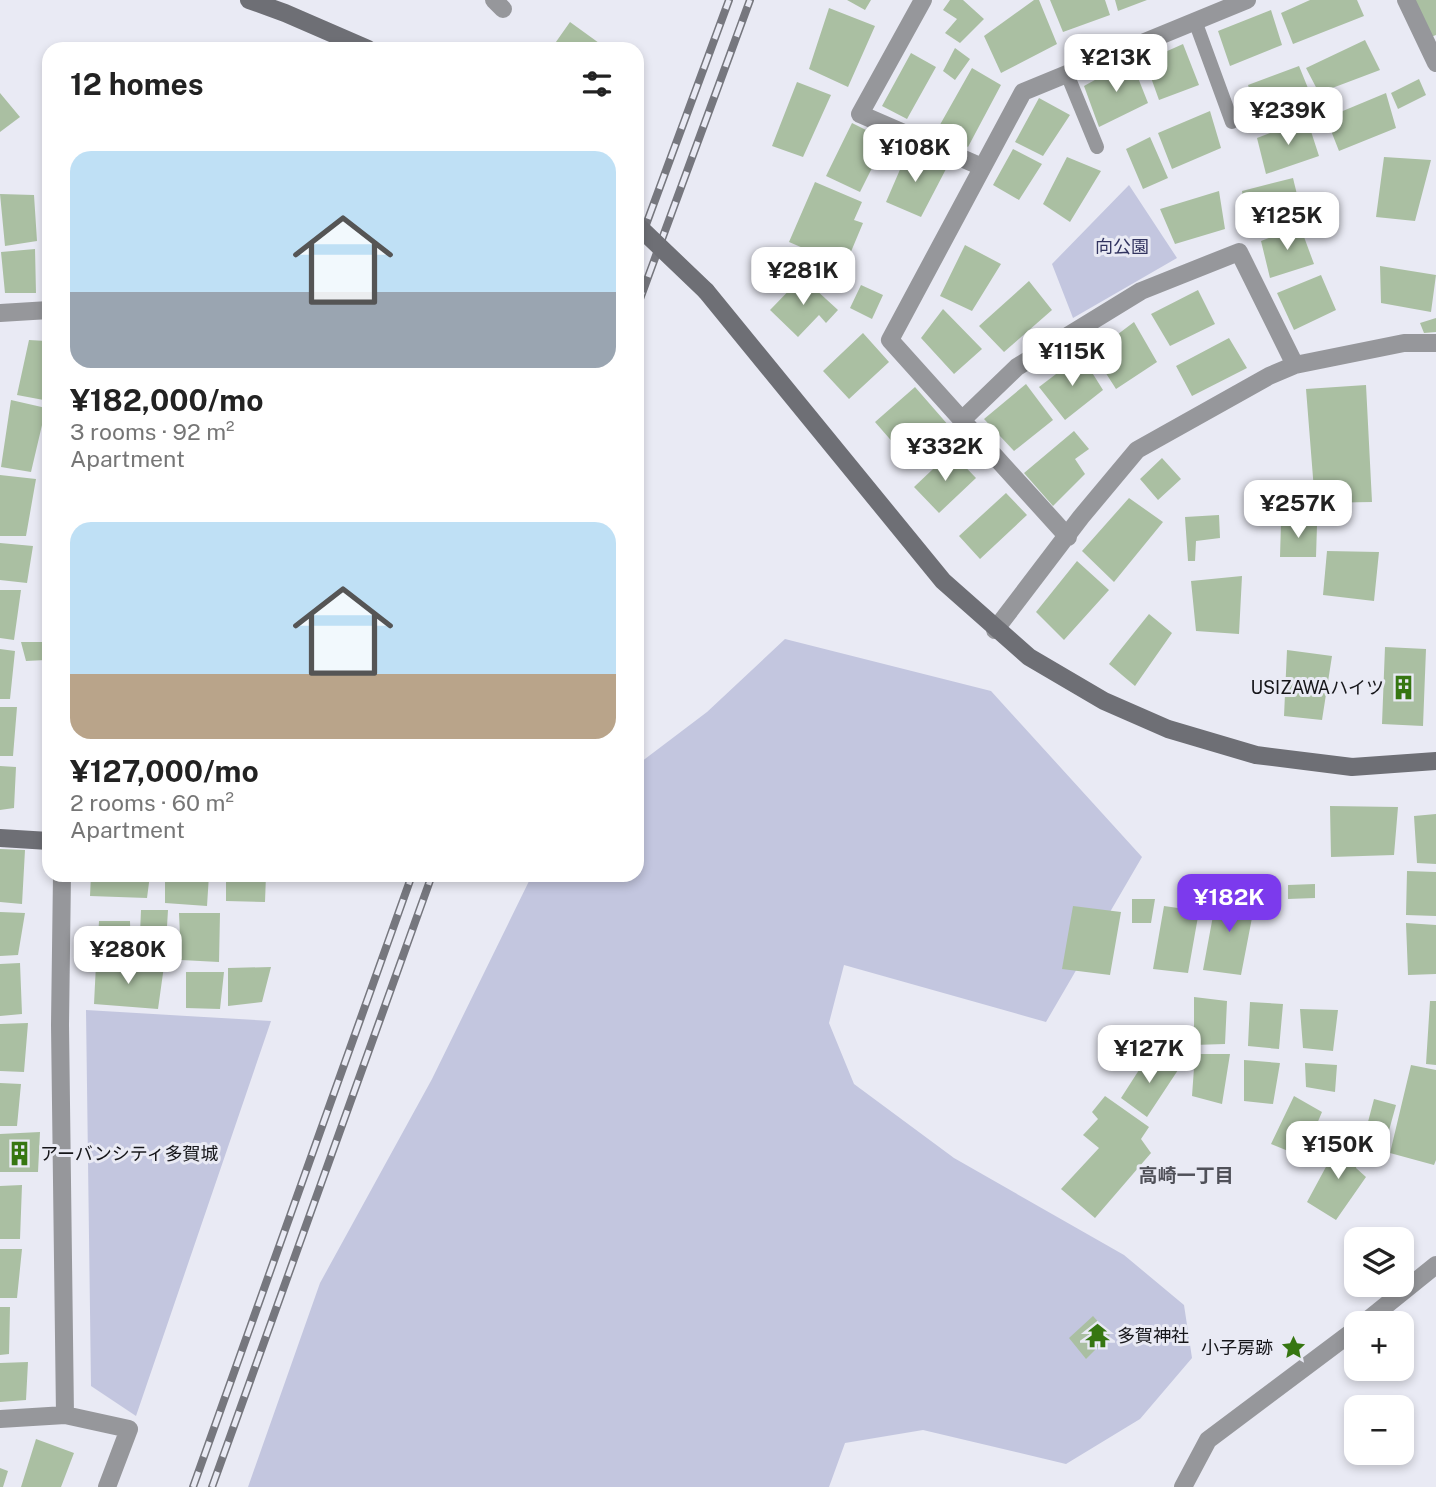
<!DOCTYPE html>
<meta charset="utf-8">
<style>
body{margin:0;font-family:"Public Sans","Noto Sans JP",sans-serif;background:#f2f2f2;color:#222;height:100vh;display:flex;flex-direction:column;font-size:26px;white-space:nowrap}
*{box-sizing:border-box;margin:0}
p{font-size:23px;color:#767676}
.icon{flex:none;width:38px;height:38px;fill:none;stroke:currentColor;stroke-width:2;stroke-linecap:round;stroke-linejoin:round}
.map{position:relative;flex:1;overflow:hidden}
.details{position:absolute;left:42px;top:42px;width:602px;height:840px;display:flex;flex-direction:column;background:#fff;border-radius:21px;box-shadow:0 4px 10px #0003}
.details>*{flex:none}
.controls{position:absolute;left:1344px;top:1227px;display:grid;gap:14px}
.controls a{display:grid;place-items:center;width:70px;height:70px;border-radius:14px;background:#fff;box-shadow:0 4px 10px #0003;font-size:35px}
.price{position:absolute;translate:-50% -60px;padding:0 16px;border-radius:14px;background:#fff;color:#222;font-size:23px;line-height:46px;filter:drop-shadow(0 2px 4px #0008)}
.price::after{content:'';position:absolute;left:50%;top:42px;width:21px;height:16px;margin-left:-10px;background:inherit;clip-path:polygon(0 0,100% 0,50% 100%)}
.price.selected{background:#7c3aed;color:#fff}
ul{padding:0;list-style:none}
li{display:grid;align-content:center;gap:14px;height:371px;padding:0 28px}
li span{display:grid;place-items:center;height:217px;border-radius:21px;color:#555}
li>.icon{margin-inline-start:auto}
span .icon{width:126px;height:126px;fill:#fffc;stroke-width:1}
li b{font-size:30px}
h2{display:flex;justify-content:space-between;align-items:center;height:84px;padding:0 28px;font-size:30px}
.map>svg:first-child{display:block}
</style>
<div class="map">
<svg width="1436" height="1487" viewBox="0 0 1436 1487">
<rect width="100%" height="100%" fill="#e9eaf4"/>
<path fill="#c3c6df" d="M1129 185 1177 258 1073 318 1052 264Z
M785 639 991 691 1142 857 1046 1022 844 965 829 1023 854 1084 954 1158 1124 1255 1184 1305 1192 1358 1140 1419 1066 1464 923 1430 845 1443 829 1487H248L320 1283 432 1079 532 875H637V765L707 712Z
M86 1010 271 1021 136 1416 91 1386Z"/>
<path fill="#aabfa2" d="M847 0H871L865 10Z
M950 0H963L984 19 960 43 945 33 957 19 943 10Z
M1034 0H1039L1057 44 1001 73 984 36Z
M1050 0H1105L1110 15 1063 32Z
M1115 0H1147L1118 11Z
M1310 0H1357L1364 16 1293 44 1281 13Z
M1414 0H1436V35L1431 37Z
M829 8 875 26 848 87 809 69Z
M1271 10 1282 45 1230 66 1218 31Z
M570 22 599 43 594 49H551Z
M1365 40 1380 70 1319 93 1306 68Z
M1183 44 1199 85 1159 100 1145 61Z
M955 48 970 59 955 80 943 71Z
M911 53 936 67 907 119 882 106Z
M1131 60 1148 103 1099 127 1084 86Z
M1299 66 1314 103 1261 124 1248 85Z
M972 68 1001 85 968 147 937 130Z
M1419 79 1426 95 1398 109 1391 93Z
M797 82 831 95 803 157 772 146Z
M0 93 20 117 0 132Z
M1386 93 1396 128 1339 151 1326 118Z
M1039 98 1070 115 1043 156 1015 142Z
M1210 111 1221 148 1172 169 1158 133Z
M1307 119 1319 156 1266 174 1257 138Z
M852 123 886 140 860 192 826 176Z
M1150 137 1168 178 1143 189 1126 149Z
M1013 149 1042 164 1019 200 993 185Z
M908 151 946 169 921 217 886 202Z
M1067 157 1101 171 1070 222 1043 204Z
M1384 157 1431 160 1415 221 1376 217Z
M1293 178 1302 215 1248 231 1242 191Z
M815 182 862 202 854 220 863 223 845 266 789 242Z
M1219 191 1225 229 1175 244 1160 209Z
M0 194 34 195 37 241 5 246Z
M1300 226 1314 264 1270 278 1261 241Z
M965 245 1001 264 972 311 940 296Z
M35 249 36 293H5L1 252Z
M786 251 802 269 793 277 777 259Z
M1380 266 1436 275 1431 312 1381 303Z
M1321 275 1336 310 1294 330 1277 293Z
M802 277 838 310 826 323 819 315 798 337 770 310Z
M1029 281 1052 310 1004 352 979 326Z
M861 285 883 295 872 319 850 308Z
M1198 290 1215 324 1170 346 1151 314Z
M943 309 982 349 954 374 921 338Z
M1436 318V332L1424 333 1420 323Z
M1134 322 1157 362 1116 389 1093 353Z
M863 333 889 362 849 399 823 371Z
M49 338V401L17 395 29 340 46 341Z
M1229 338 1247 368 1192 396 1176 366Z
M1081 355 1103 390 1065 420 1039 387Z
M1026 384 1053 420 1014 451 984 419Z
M1366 385 1372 502 1315 503 1306 389Z
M915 387 949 426 909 461 875 422Z
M11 400 46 408 31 472 1 467Z
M1074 431 1089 449 1075 459 1085 474 1053 506 1024 473Z
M46 444 49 445V467L43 465Z
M951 452 976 478 939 513 914 487Z
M1162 458 1181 479 1158 500 1140 479Z
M0 475 36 479 26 536H0Z
M1006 493 1027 515 980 559 959 536Z
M1129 498 1163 522 1114 582 1082 551Z
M1219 515 1220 538 1196 541 1195 561H1188L1185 517Z
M1281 523 1317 525 1316 557H1280Z
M0 543 33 546 27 583 0 580Z
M1327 551 1379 552 1374 601 1323 595Z
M1077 561 1109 590 1064 640 1036 612Z
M1242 576 1239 634 1196 631 1191 581Z
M0 590H21L14 640 0 638Z
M1149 614 1172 633 1135 686 1109 664Z
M21 642H44L46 660 26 661Z
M1385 647 1426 649 1423 726 1382 724Z
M0 649 15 651 10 699H0Z
M1287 650 1332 656 1322 720 1284 716Z
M0 707H17L13 756H0Z
M0 766 16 767 14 808 0 810Z
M1330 806 1398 807 1394 855 1331 857Z
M1436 814V864L1417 863 1414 816Z
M0 849 25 850 22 904 0 902Z
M1407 871 1436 872V916L1406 915Z
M91 875H150L147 898 90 896Z
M165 875H209L207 906 165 903Z
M226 875H266L265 902 226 901Z
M1315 884V898L1288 899V885Z
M1217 894 1256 897 1241 975 1203 970Z
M1132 899H1155L1151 923H1132Z
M1073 906 1121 912 1110 975 1062 969Z
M1164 906 1199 911 1188 973 1153 969Z
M141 910H168L165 959 139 958Z
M0 912 25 913 18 955 0 956Z
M179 913H220L219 962 181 960Z
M99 921H130L131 956H97Z
M1406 923 1436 925V974L1408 975Z
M20 963 22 1014 0 1016V964Z
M96 964 164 966 158 1009 94 1004Z
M271 967 262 1002 228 1006V968Z
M186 972H224L220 1009 186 1008Z
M1194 997 1227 1001 1225 1044 1194 1045Z
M1430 1001H1436V1065L1426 1064Z
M1250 1002 1283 1004 1279 1049 1248 1046Z
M1300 1009 1338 1010 1333 1051 1303 1048Z
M28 1023 24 1072 0 1071V1024Z
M1195 1054H1230L1222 1104 1192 1096Z
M1148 1056 1178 1070 1147 1117 1121 1098Z
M1244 1060 1280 1063 1273 1104 1244 1101Z
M1305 1063 1337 1065 1335 1092 1306 1087Z
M1411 1065 1436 1070V1160L1434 1165 1390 1153Z
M0 1083 21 1084 17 1126H0Z
M1105 1096 1149 1127 1141 1139 1151 1153 1095 1218 1061 1189 1099 1148 1083 1135 1098 1119 1092 1112Z
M1294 1096 1322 1112 1303 1157 1271 1144Z
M1374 1099 1396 1105 1385 1145 1363 1141Z
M40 1132 38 1172H0V1134Z
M1341 1139 1361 1147 1356 1168 1366 1177 1336 1220 1307 1202Z
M22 1185 20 1239H0V1186Z
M0 1249H22L17 1298H0Z
M0 1307H10L9 1354 0 1355Z
M1093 1316 1110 1335 1086 1359 1069 1338Z
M28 1362 26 1400 0 1402V1363Z
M36 1439 74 1453 61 1487H21Z
M0 1468 8 1471 3 1487H0Z"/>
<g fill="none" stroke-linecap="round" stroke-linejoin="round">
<path stroke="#96979b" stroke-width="14" d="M1195 21 1232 122
M1067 74 1097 147"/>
<path stroke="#96979b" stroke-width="18" d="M494 0 503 9
M923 0 860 114 982 167
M1406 0 1436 63
M0 313 49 310
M1295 365 1404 343H1436
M962 420 890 340 1023 92 1247 0
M995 630 1081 517 1137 450 1269 376 1295 365 1239 252 1141 291 1017 367 962 420 1068 537
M62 875 60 1025 65 1415
M1364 1323 1436 1265
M0 1419 65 1415 129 1429 107 1487
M1183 1487 1208 1440 1356 1329"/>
<path stroke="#6e6f75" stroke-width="18" d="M249 0 285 13 368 49
M706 291 943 581 1029 657 1104 701 1168 729 1256 755 1352 767 1436 761
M0 838 49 841"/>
<defs>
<path id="rail" d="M637 249 729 0
M637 307 750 0
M193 1487 412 875
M212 1487 432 875"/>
</defs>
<use href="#rail" stroke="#76777e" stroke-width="8"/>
<use href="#rail" stroke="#e9eaf4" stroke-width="5" stroke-dasharray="16" stroke-linecap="butt"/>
<path stroke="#6e6f75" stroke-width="18" d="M637 225 706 291"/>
</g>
<defs>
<symbol id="building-bare" viewBox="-9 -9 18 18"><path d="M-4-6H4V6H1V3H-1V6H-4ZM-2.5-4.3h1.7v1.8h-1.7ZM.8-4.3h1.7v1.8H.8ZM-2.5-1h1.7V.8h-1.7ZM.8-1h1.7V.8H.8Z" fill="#367611" stroke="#e9eaf4" stroke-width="2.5" paint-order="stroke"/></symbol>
<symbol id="temple-bare" viewBox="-9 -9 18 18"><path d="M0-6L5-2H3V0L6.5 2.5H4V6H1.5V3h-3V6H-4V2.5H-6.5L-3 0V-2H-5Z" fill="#367611" stroke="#e9eaf4" stroke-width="2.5" paint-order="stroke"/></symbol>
<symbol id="sight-bare" viewBox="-9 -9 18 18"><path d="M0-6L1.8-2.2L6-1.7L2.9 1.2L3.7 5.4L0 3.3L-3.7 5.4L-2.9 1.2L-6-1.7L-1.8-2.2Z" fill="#367611" stroke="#e9eaf4" stroke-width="2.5" paint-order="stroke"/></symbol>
</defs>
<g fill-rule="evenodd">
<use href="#building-bare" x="1386" y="670" width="35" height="35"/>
<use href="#building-bare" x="2" y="1136" width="35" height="35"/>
<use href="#temple-bare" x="1080" y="1318" width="35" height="35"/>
<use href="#sight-bare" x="1276" y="1330" width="35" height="35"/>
</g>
<g text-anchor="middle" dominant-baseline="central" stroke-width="6" stroke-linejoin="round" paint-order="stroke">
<g font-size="18" fill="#323460" stroke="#e9eaf4">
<text x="1122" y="246">向公園</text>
</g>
<g font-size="18" fill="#151519" stroke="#e9eaf4" text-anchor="end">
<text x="1384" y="687">USIZAWAハイツ</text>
<text x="40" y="1153" text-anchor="start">アーバンシティ多賀城</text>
<text x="1117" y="1335" text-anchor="start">多賀神社</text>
<text x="1273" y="1347">小子房跡</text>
</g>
<g font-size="19" font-weight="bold" fill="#505159" stroke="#e9eaf4">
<text x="1186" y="1175">高崎一丁目</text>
</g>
</g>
</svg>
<div class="controls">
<a><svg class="icon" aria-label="layers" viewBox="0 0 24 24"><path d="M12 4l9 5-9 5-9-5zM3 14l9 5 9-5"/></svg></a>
<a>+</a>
<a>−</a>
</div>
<b class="price" style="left:1116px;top:94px">¥213K</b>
<b class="price" style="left:1288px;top:147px">¥239K</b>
<b class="price" style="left:915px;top:184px">¥108K</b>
<b class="price" style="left:1287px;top:252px">¥125K</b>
<b class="price" style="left:803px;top:307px">¥281K</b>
<b class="price" style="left:1072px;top:388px">¥115K</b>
<b class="price" style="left:945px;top:483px">¥332K</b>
<b class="price" style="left:1298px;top:540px">¥257K</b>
<b class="price selected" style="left:1229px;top:934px">¥182K</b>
<b class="price" style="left:128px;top:986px">¥280K</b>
<b class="price" style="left:1149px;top:1085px">¥127K</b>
<b class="price" style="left:1338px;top:1181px">¥150K</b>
<section class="details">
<h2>12 homes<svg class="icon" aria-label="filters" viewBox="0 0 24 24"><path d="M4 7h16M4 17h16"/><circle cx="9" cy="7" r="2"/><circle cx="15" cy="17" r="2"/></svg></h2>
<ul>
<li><span style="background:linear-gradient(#bfe0f5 65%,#9aa5b1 0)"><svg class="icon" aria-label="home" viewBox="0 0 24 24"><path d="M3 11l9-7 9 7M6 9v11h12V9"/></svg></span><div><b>¥182,000/mo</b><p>3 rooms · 92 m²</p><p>Apartment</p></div></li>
<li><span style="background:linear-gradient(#bfe0f5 70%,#b9a48a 0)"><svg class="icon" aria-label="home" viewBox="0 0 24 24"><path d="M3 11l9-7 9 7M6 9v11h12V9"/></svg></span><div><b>¥127,000/mo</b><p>2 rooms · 60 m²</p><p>Apartment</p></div></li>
</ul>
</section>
</div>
